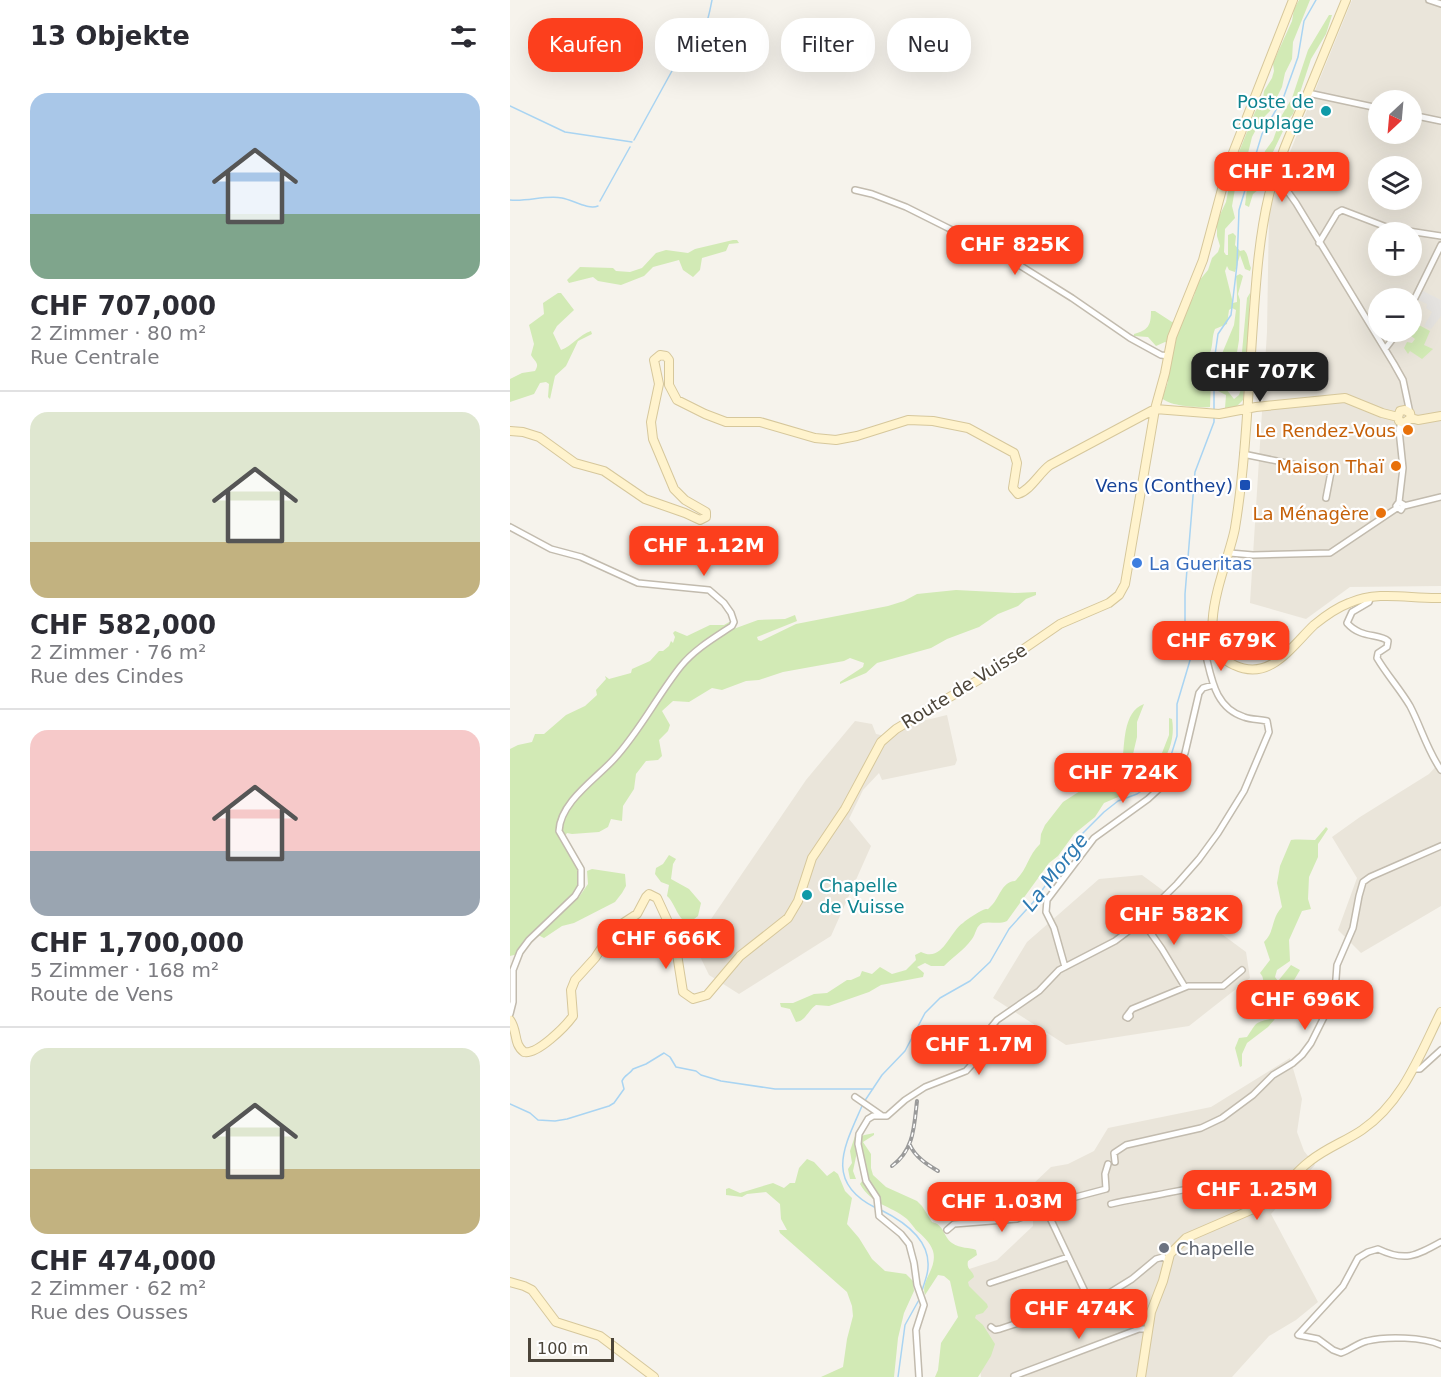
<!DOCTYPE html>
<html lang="de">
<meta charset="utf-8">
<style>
body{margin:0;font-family:"DejaVu Sans",sans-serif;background:#f2f2f3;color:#2b2b33;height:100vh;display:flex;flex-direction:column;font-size:22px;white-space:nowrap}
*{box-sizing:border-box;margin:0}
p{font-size:20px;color:#7c7c81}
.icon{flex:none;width:33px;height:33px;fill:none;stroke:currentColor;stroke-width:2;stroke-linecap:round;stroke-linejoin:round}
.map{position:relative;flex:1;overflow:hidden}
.sheet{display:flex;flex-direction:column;background:#fff;width:510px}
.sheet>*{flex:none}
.hud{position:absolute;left:18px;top:18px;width:570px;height:54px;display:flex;gap:12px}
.needle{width:39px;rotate:206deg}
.controls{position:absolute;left:858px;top:90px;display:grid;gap:12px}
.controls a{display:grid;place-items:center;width:54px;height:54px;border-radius:50%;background:#fff;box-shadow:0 6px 24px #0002;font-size:30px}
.scale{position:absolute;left:18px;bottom:15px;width:86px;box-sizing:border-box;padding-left:6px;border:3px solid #4b4439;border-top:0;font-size:16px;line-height:21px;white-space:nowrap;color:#4b4439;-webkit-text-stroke:4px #fff;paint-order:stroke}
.price{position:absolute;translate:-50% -51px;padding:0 14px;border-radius:12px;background:#fc3f1d;color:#fff;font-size:20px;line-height:39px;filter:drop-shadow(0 2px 3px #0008)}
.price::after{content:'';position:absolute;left:50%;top:36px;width:18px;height:14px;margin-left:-9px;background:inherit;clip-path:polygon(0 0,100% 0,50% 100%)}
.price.active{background:#222;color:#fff}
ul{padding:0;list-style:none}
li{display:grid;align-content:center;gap:12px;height:318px;padding:0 30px}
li+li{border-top:2px solid #e1e1e2}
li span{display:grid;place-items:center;height:186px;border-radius:18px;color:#555}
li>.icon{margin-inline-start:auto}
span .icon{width:108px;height:108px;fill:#fffc;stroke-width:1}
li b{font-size:26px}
h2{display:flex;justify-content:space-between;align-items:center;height:72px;padding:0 30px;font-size:26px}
.tag{padding:0 21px;border-radius:24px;background:#fff;box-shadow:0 6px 24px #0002;font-size:21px;line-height:54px}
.tag.active{background:#fc3f1d;color:#fff}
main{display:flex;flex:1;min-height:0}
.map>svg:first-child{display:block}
</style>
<main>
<section class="sheet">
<h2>13 Objekte<svg class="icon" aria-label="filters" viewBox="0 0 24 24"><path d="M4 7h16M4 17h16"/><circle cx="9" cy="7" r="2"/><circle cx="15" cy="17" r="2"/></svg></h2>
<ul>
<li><span style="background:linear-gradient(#a9c7e8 65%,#7fa58c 0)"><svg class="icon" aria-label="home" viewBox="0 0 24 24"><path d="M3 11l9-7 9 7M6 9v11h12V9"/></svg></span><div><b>CHF 707,000</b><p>2 Zimmer · 80 m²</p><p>Rue Centrale</p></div></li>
<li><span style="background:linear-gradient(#dfe7d0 70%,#c2b280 0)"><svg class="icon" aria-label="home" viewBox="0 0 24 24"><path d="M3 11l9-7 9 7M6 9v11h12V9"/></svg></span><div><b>CHF 582,000</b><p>2 Zimmer · 76 m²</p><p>Rue des Cindes</p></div></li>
<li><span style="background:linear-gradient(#f6c9c9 65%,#9aa5b1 0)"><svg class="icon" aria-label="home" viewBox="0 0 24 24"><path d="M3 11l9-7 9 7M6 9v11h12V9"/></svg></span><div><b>CHF 1,700,000</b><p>5 Zimmer · 168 m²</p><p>Route de Vens</p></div></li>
<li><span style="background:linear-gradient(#dfe7d0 65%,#c2b280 0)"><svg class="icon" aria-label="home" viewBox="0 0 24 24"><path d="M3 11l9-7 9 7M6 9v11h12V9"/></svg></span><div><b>CHF 474,000</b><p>2 Zimmer · 62 m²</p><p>Rue des Ousses</p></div></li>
</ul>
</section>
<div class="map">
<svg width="931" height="1377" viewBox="0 0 931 1377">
<rect width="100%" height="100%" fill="#f6f3ec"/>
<path fill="#eae5da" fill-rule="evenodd" d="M842 0H931V586L840 587 796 619 740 603 757 332 759 211 773 169ZM868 100H902V134H868ZM868 166H902V200H868ZM868 232H902V266H868ZM868 298H902V332H868Z
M437 715 447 760 445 765 372 780 369 773 353 790 339 819 361 846 321 936 229 994 199 975 184 944 296 780 345 721 362 724 366 734 380 737 412 721Z
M931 761V906L851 953 828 930 847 878 822 837 850 817 919 774Z
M632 875 736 952 740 978 679 1026 556 1045 483 998 517 942 589 879Z
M780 1058 792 1099 787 1132 794 1151 805 1165 761 1214 808 1302 786 1320 759 1336 722 1377H471L462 1306 453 1271 487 1260 523 1226V1184L541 1167 558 1164 584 1151 598 1128 701 1107Z"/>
<path fill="#d2eab5" d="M789 0H800L783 42 782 59 775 73 772 87 760 111 751 120 742 137 732 178 725 189 722 206 725 218 715 229 714 252 716 255H718V235L723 233 726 236 725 245 730 251 734 250C739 255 738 262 741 268L740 271 735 269 730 255 725 272 719 270 717 266 715 271 723 303 727 302C727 295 727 284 726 276L730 274 733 276 728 294 730 300 729 340 725 365 728 366 731 363 737 298 740 293 738 339 734 378 731 379 729 372 727 371 721 383 716 389 724 399 729 395 732 386 734 389 733 400 726 407 715 408 716 395 708 391 707 385 711 371V356L724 325 726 310 722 308 719 310 717 324 705 329C702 336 703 343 701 350 697 361 689 374 701 382L700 407C690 408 658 406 652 398L658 382 657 343 655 342 646 346 638 337 624 336V334C638 330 641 326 641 311H645L662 322 674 315 684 296 688 282 698 270 702 258 708 252 710 246 707 236V221L716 202 723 167 745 112 753 98 754 91 762 78 764 71 763 63 782 21 784 9Z
M819 15H822L816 34 801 59 783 114 775 123 773 131 753 173 748 190 743 194 739 207 735 205 737 189 746 180 755 151 763 140 772 115 782 98 798 50Z
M223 240H227L229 243 219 244 216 251 192 258 190 270 183 277 173 270 169 260 143 267 134 276 111 285 88 281 83 277 59 283 57 280 70 267 103 268 106 271 120 272 132 268 146 253 156 250 178 253 185 249Z
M48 293H51L64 310 47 326 43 333 51 350C62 346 69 335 81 331L82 334 68 341 56 366 45 376 40 399 38 397 39 384 36 382 30 383 24 394 0 402V379L12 373 25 371C30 363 25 362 21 355L24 344 19 325 34 314 33 303Z
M907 324 920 331 914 345 923 349 912 359 900 351 898 354 894 348 897 342 902 343 905 339 901 336Z
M446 590 505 593 526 592V595L516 599 508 606 488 614 469 627 437 639 421 648 367 663 356 673 330 684V682L353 667 354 663 340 658 334 661 273 672 249 680 236 681 212 690 202 688 179 702 163 701 152 711 160 725 158 731 149 740 152 756 148 760 136 761 126 774 124 789 113 806 112 821 101 819 98 827 89 832 62 834 57 833 52 840 69 871 70 880 69 897 78 884 77 871 82 869 115 874 116 886 112 893 105 902 64 923 52 926 34 938 26 934 8 954 0 956V749L8 745 22 742 25 734H34L56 715 75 706 87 695 86 690 96 679 95 676 99 679 121 673 122 669 140 661 149 651H153L159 646 161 641 163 643 165 637 163 633 165 631 177 636 200 625H214L221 621 218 631 248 620 275 619 285 615 287 621 247 637 248 640 251 641 286 624 378 606 394 601 407 594Z
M634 704 627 722V737L620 767 621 776 623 778 642 759 649 757 652 753 659 735V718L662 719C665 736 660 755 648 766V775L638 779 625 790 594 803 585 817 564 834 548 856 539 863 497 921C488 925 481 921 473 923 466 925 466 934 462 939 453 951 444 956 434 966H421L415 963 407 967 414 973 413 977 371 985 359 992 319 1006 306 1005C299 1010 297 1017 290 1021L286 1022 280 1009 271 1007 270 1003H283L304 994 317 993 337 980H341L350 976 352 971 362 974 370 967 382 974 396 970 406 960 405 955 411 952C433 963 439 932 453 923 456 920 470 911 473 910 479 907 476 912 481 906 490 898 491 882 505 881 518 869 518 855 530 844L531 834 535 825 553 802 581 784 588 777 608 769 612 765C615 746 612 712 634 704Z
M816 827 818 829 808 844V857L799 877 798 899 801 909 792 911 779 940 780 961 767 970 765 977 768 981 781 965 790 970 780 987 783 998 758 1027 737 1043 732 1054V1066L730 1067 725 1048 729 1038 737 1037C747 1023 743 1023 760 1019L765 1010 761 1002 751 994C750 986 757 981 750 973L760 960 754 942C765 932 761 918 772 907L767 883 770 866 781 840C789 839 797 840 805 840Z
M159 855 166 859 163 864 161 879 179 889 191 903 188 916 179 923C167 920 166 904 157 896L159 885 151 882 145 874 146 868 153 864Z
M346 1133 350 1136 364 1133V1135L353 1142 361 1154V1168L363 1175 376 1187 407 1201 412 1206 422 1222C435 1225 433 1237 442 1243 451 1249 459 1247 466 1250L467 1255 458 1261C456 1270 463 1270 464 1277L458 1282 459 1286 477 1304 478 1307 473 1313 466 1315 465 1318 473 1325 485 1344 481 1356 468 1377H425L428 1370 431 1343 448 1317 440 1281 434 1276 428 1275 415 1295C410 1281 428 1268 423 1251 420 1242 413 1236 406 1230 403 1226 400 1222 397 1219 380 1205 362 1205 350 1184L352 1181 355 1182 348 1147 343 1171 346 1179H340L338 1169 342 1163 340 1151Z
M297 1159 304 1162 317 1176 324 1171 328 1174 335 1191 342 1198 337 1224 349 1238 362 1259 375 1271 396 1274 403 1281 404 1291 394 1313 388 1338 384 1377H311L333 1367 337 1339 343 1316 342 1306 337 1292 270 1233 269 1230H277L271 1219 270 1204 256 1192 237 1194 232 1197 216 1195V1189L219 1188 230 1193 263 1183 274 1188 280 1183H285L289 1168Z"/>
<path fill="#e5e3e0" d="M911 290 931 300V316L921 329 914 326 922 312 916 308 917 304 906 299Z"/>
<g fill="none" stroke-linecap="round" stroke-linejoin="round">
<path stroke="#a9d4f2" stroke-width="1.5" d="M183 40C198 27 198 19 202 0
M0 106 55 132 122 142
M124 140 174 49
M0 200C17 202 35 195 52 198 63 200 78 210 88 206
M90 201 120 147
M704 411V362L708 334 721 315 727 265 729 210 752 134 774 96 788 57 794 21 806 0
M354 1102 372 1075 395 1051 415 1013 430 998 460 981 480 962 499 929 526 899 569 837 594 812 608 801 627 794 645 782 659 762 667 736V704L681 657V635L675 622V594L685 472 704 422V415
M0 1104 20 1113 28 1120 45 1121 57 1119 99 1106 104 1103 114 1089 112 1081C114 1075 120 1074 123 1069L136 1064 154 1053 160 1057 166 1067 186 1071 191 1075 211 1081 265 1089H363
M352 1106C334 1147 314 1182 366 1208
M371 1210C393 1221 420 1239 418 1267 418 1275 414 1283 412 1291
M388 1377 395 1325 410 1298"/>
<defs>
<path id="street" d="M919 0 931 4
M798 93 868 108
M902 115 931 121
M762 183 776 189 786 203 884 364 893 380 900 413
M345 190 362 194 396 207 498 258 562 298 620 338 651 355 659 356
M809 243 827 213 832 210 879 228 931 236
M902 304 931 245
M875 349 888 332
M733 454 821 472 816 498
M889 502 894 505 891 510 886 506 889 502 893 468 889 430 891 422
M894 506 931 497
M0 527 41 549 71 557 128 583 199 590 214 603 221 613 224 622 222 626C204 638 185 649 171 666 147 696 130 731 104 759 87 778 50 802 49 831L71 869V886L65 896 19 940 10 952 3 970V1002L0 1014
M720 553 743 555 820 553 887 508
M861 596 859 602 842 612 837 623C851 639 869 633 878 641L877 647 868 653 867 658C877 675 890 689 900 706 911 727 917 750 931 770
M631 919 652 949 675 987
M555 967 544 928 536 912 537 900 584 838 638 799 664 775 675 753 689 693 693 688 703 685
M619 1013 620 1016 618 1018 616 1017C618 1014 620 1012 622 1009L678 986H713L732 970
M903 1069H910L931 1050
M345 1097 371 1115
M605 1162 604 1153 616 1145 691 1128 712 1118 743 1095 763 1075 783 1063 792 1055 801 1043 821 1003 825 992 827 965 843 928 849 896 853 882 860 877 931 846
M601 1204C616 1200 632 1198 647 1195 675 1190 726 1173 739 1211
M534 1210 541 1220 578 1298
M437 1230 444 1224 507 1219 562 1198 596 1189 595 1174 598 1164
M931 1242C906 1256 895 1262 868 1249L858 1252 848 1258 833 1286 788 1335 808 1339 823 1350 831 1353C840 1350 848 1343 857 1341 876 1336 914 1337 931 1345
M480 1283 558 1257
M481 1327 485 1330 490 1329 601 1292 622 1279 646 1259 653 1257 657 1260
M504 1376 629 1329H638
M409 1377 406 1330 414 1305 407 1285 404 1263 399 1244 391 1234 369 1216 367 1198 356 1181 348 1144 349 1134 358 1119 363 1116H377L395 1100 415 1087 456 1071 465 1061 478 1031 487 1020 529 991 549 970 605 941 621 929 667 884 689 859 708 833 734 791 759 732 757 721C749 719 742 720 734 717 706 708 702 681 696 656L705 647"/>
<path id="secondary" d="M836 0C823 32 810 63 797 95 783 127 768 160 759 195 749 237 746 281 743 324 738 392 736 461 725 528 719 563 678 645 724 665 760 682 781 647 804 625 815 616 826 608 839 603 870 590 899 599 931 598
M888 417 889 421 894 423 901 418 908 420 931 416
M888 417 890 411 895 410 900 413 901 418
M0 431 13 432 29 437 65 463 94 471 135 499 175 513 190 520 196 517V512L175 500 164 489 143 439 141 422 149 384 144 360 150 355 156 356 159 360V385L167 400 195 414 216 422H250L305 438 326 440 347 436 398 420 423 421 458 428 504 453 507 463 503 488 508 494C521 490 529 473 540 465L645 409 709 414 746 407 835 398 872 413 888 417
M0 1020C8 1031 3 1044 14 1052 27 1055 55 1027 63 1016L61 990 65 980 85 958 104 929 127 914 136 897 139 894 147 898 164 935 173 992 183 999 197 995 230 956 278 918 288 901 302 858 335 809 371 742 386 729 470 679 550 624 599 603 609 595 615 584 645 409 655 373 662 337 693 260 719 163 783 0
M0 1282 14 1286 22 1290 46 1322 90 1336 144 1377
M631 1377 641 1312 653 1281 660 1254 676 1238 757 1203C773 1190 784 1173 800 1161 816 1148 836 1141 852 1130 893 1102 910 1054 931 1012"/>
</defs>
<use href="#street" stroke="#c2bbae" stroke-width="8"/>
<use href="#secondary" stroke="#d6c79b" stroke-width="10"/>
<use href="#street" stroke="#fff" stroke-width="5"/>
<use href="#secondary" stroke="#fff3cd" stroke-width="8"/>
<defs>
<path id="rail" d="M400 1145C405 1157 418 1165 428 1171
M382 1166C404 1150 404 1127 407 1101"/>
</defs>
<use href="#rail" stroke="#9a9a9a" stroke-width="4"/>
<use href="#rail" stroke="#fff" stroke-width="1.5" stroke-dasharray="4.5" stroke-linecap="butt"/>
</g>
<g fill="#0f9aa8" stroke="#fff" stroke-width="2">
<circle cx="816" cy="111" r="6"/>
<circle cx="297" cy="895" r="6"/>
</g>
<g fill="#e8710a" stroke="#fff" stroke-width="2">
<circle cx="898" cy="430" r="6"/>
<circle cx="886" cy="466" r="6"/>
<circle cx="871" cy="513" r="6"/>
</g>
<rect fill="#1a4fb4" stroke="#fff" stroke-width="2" x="729" y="479" width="12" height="12" rx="3"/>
<circle fill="#3f7fe0" stroke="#fff" stroke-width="2" cx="627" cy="563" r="6"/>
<circle fill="#6b7280" stroke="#fff" stroke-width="2" cx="654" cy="1248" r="6"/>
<g text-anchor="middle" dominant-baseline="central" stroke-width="4.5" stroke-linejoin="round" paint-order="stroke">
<g font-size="18" fill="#0d838f" stroke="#fff" text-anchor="end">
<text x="804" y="101">Poste de<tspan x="804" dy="21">couplage</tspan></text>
<text x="309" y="885" text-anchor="start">Chapelle<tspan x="309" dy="21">de Vuisse</tspan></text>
</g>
<g font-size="18" fill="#c56008" stroke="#fff" text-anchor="end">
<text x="886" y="430">Le Rendez-Vous</text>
<text x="874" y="466">Maison Thaï</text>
<text x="859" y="513">La Ménagère</text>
</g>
<g font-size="18" fill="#164399" stroke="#fff" text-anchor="end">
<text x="723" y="485">Vens (Conthey)</text>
</g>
<g font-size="18" fill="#366cbe" stroke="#fff" text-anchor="start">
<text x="639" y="563">La Gueritas</text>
</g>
<g font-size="18" fill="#4b4439" stroke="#fff">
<text transform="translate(454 686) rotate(-32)">Route de Vuisse</text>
</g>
<g font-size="18" fill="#5b616d" stroke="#fff" text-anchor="start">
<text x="666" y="1248">Chapelle</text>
</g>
<g font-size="20" font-style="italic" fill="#2e7ab2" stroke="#fff">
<text transform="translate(545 872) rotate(-52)">La Morge</text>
</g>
</g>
</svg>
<div class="controls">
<a><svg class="needle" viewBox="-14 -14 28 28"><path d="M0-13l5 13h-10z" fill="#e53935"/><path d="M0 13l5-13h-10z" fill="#7c7c81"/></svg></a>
<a><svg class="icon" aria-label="layers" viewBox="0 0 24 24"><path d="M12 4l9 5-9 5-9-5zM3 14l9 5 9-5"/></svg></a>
<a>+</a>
<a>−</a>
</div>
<div class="scale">100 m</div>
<b class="price" style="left:772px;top:203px">CHF 1.2M</b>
<b class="price" style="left:505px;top:276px">CHF 825K</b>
<b class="price active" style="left:750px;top:403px">CHF 707K</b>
<b class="price" style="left:194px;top:577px">CHF 1.12M</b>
<b class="price" style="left:711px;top:672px">CHF 679K</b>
<b class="price" style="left:613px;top:804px">CHF 724K</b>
<b class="price" style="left:664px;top:946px">CHF 582K</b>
<b class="price" style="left:156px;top:970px">CHF 666K</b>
<b class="price" style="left:795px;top:1031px">CHF 696K</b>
<b class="price" style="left:469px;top:1076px">CHF 1.7M</b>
<b class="price" style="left:747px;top:1221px">CHF 1.25M</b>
<b class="price" style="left:492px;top:1233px">CHF 1.03M</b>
<b class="price" style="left:569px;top:1340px">CHF 474K</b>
<div class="hud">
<a class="tag active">Kaufen</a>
<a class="tag">Mieten</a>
<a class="tag">Filter</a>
<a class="tag">Neu</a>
</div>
</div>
</main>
